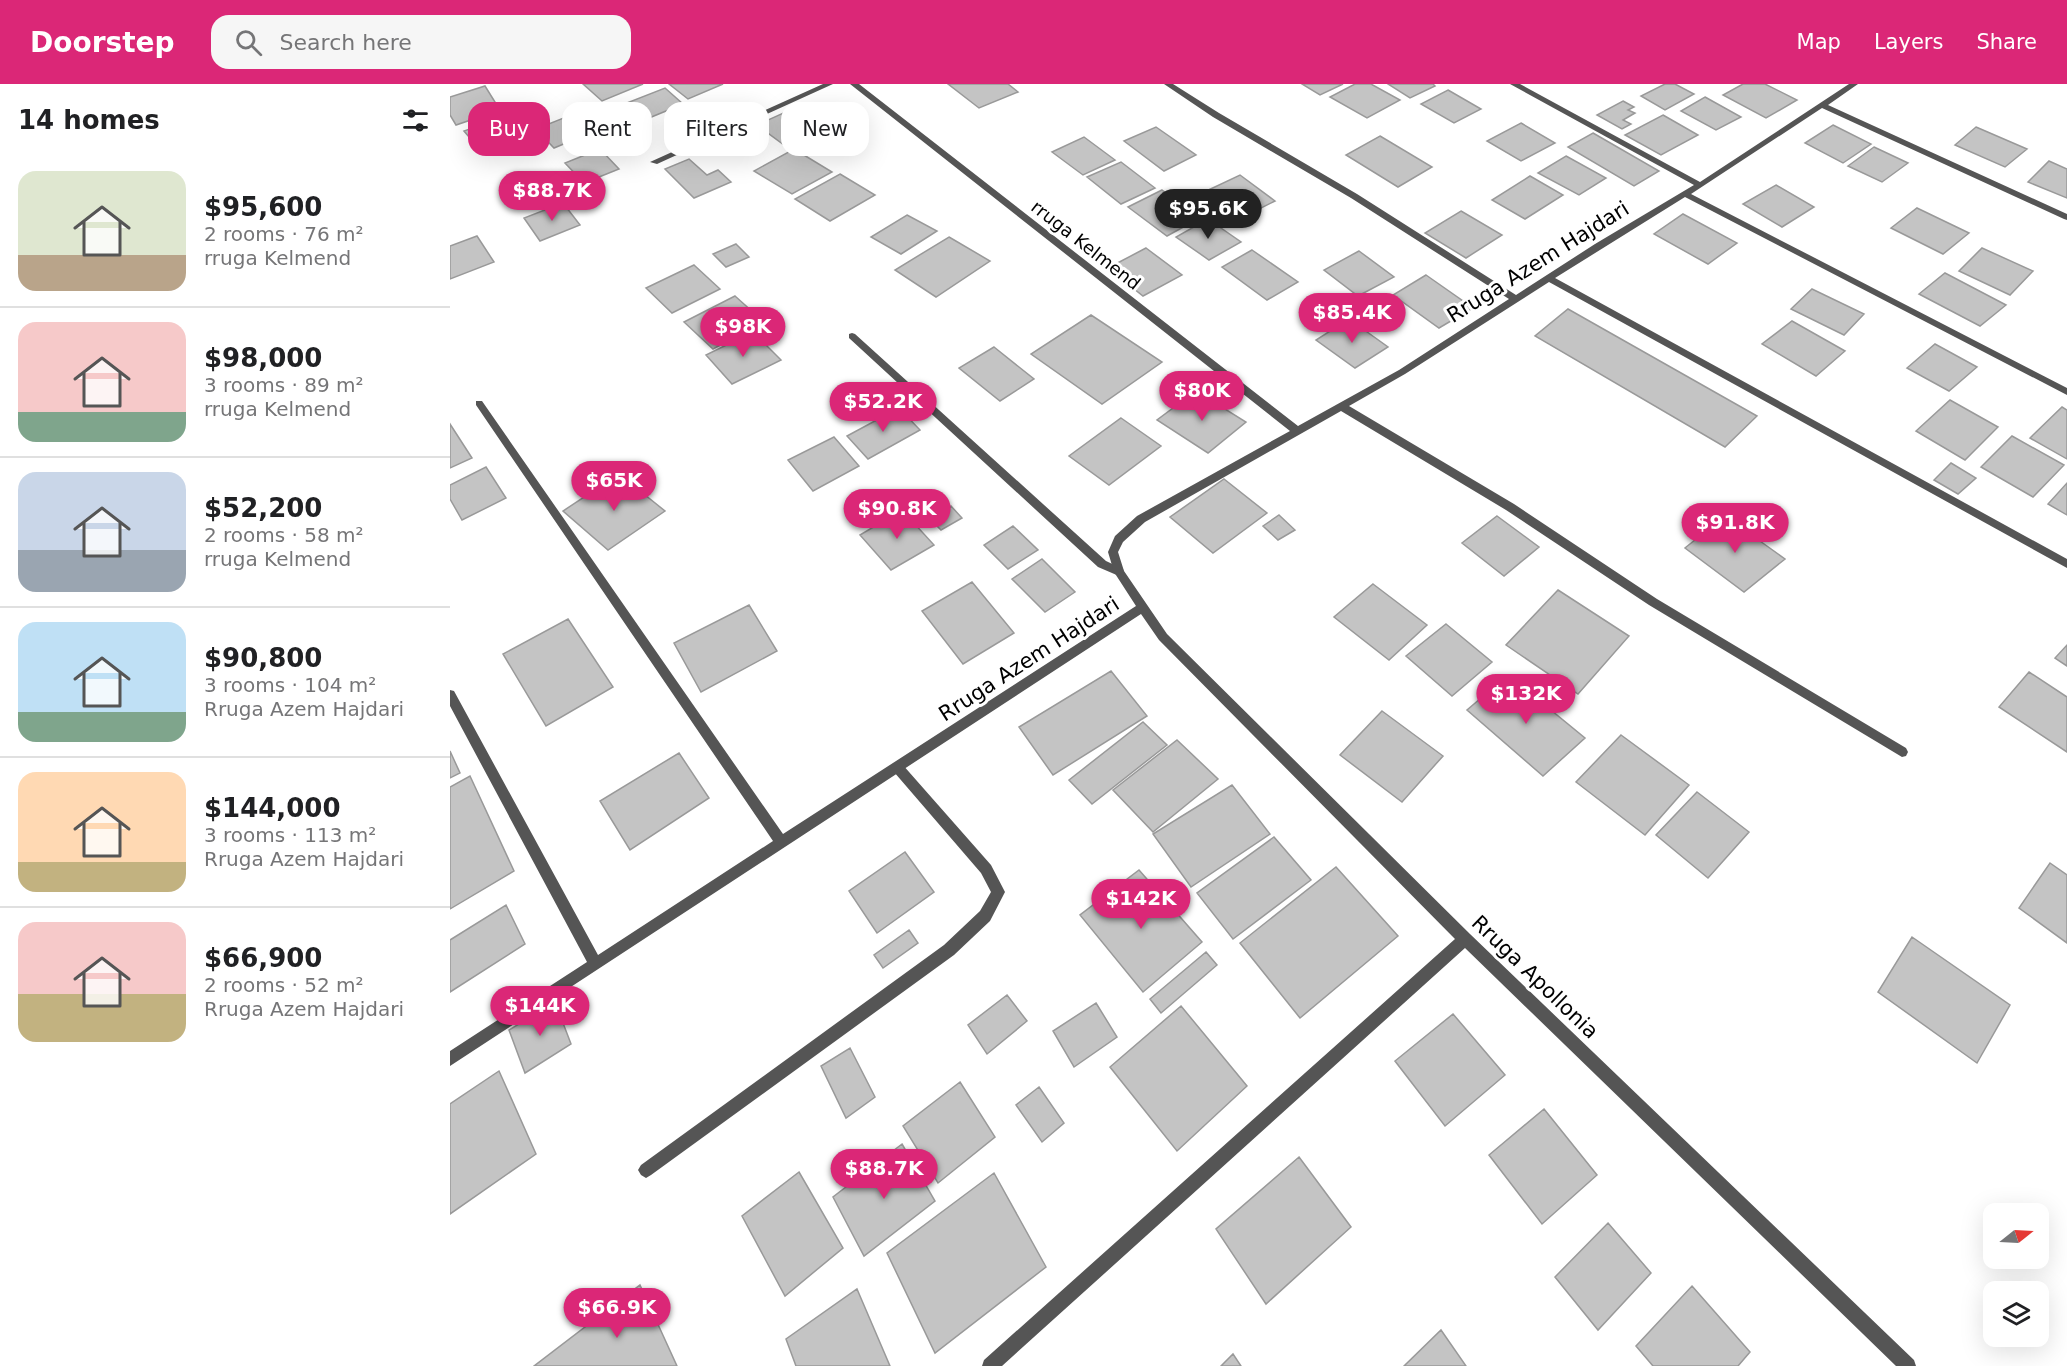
<!DOCTYPE html>
<meta charset="utf-8">
<style>
body{margin:0;font-family:"DejaVu Sans",sans-serif;background:#f6f6f6;color:#202124;height:100vh;display:flex;flex-direction:column;font-size:22px;white-space:nowrap}
*{box-sizing:border-box;margin:0}
p{font-size:20px;color:#757577}
.icon{flex:none;width:33px;height:33px;fill:none;stroke:currentColor;stroke-width:2;stroke-linecap:round;stroke-linejoin:round}
.map{position:relative;flex:1;overflow:hidden}
.side{display:flex;flex-direction:column;background:#fff;width:450px}
.side>*{flex:none}
.top-card{position:absolute;left:18px;top:18px;width:570px;height:54px;display:flex;gap:12px}
.needle{width:39px;rotate:72deg}
.fabs{position:absolute;left:1533px;top:1119px;display:grid;gap:12px}
.fabs a{display:grid;place-items:center;width:66px;height:66px;border-radius:12px;background:#fff;box-shadow:0 6px 24px #0002;font-size:30px}
.price{position:absolute;translate:-50% -51px;padding:0 14px;border-radius:21px;background:#db2777;color:#fff;font-size:20px;line-height:39px;filter:drop-shadow(0 2px 3px #0008)}
.price::after{content:'';position:absolute;left:50%;top:36px;width:18px;height:14px;margin-left:-9px;background:inherit;clip-path:polygon(0 0,100% 0,50% 100%)}
.price.on{background:#222;color:#fff}
ul{padding:0;list-style:none}
li{display:flex;align-items:center;gap:18px;height:150px;padding:0 18px}
li+li{border-top:2px solid #e0e0e0}
li span{display:grid;place-items:center;flex:none;width:168px;height:120px;border-radius:18px;color:#555}
li>.icon{margin-inline-start:auto}
span .icon{width:72px;height:72px;fill:#fffc;stroke-width:1}
li b{font-size:26px}
h2{display:flex;justify-content:space-between;align-items:center;height:72px;padding:0 18px;font-size:26px}
.chip{padding:0 21px;border-radius:18px;background:#fff;box-shadow:0 6px 24px #0002;font-size:21px;line-height:54px}
.chip.on{background:#db2777;color:#fff}
header{display:flex;align-items:center;gap:36px;box-sizing:border-box;height:84px;padding:0 30px;background:#db2777;color:#fff}
header strong{font-size:28px}
nav{display:flex;gap:33px;margin-inline-start:auto;font-size:21px}
.search{width:420px;height:54px;background:#f6f6f6;display:flex;align-items:center;gap:15px;box-sizing:border-box;padding:0 21px;border-radius:18px;color:#757577;font-size:22px}
main{display:flex;flex:1;min-height:0}
.map>svg:first-child{display:block}
</style>
<header>
<strong>Doorstep</strong>
<div class="search"><svg class="icon" aria-label="search" viewBox="0 0 24 24"><circle cx="10" cy="10" r="6"/><path d="M15 15l6 6"/></svg>Search here</div>
<nav><a>Map</a><a>Layers</a><a>Share</a></nav>
</header>
<main>
<section class="side">
<h2>14 homes<svg class="icon" aria-label="filters" viewBox="0 0 24 24"><path d="M4 7h16M4 17h16"/><circle cx="9" cy="7" r="2"/><circle cx="15" cy="17" r="2"/></svg></h2>
<ul>
<li><span style="background:linear-gradient(#dfe7d0 70%,#b9a48a 0)"><svg class="icon" aria-label="home" viewBox="0 0 24 24"><path d="M3 11l9-7 9 7M6 9v11h12V9"/></svg></span><div><b>$95,600</b><p>2 rooms · 76 m²</p><p>rruga Kelmend</p></div></li>
<li><span style="background:linear-gradient(#f6c9c9 75%,#7fa58c 0)"><svg class="icon" aria-label="home" viewBox="0 0 24 24"><path d="M3 11l9-7 9 7M6 9v11h12V9"/></svg></span><div><b>$98,000</b><p>3 rooms · 89 m²</p><p>rruga Kelmend</p></div></li>
<li><span style="background:linear-gradient(#c9d6e8 65%,#9aa5b1 0)"><svg class="icon" aria-label="home" viewBox="0 0 24 24"><path d="M3 11l9-7 9 7M6 9v11h12V9"/></svg></span><div><b>$52,200</b><p>2 rooms · 58 m²</p><p>rruga Kelmend</p></div></li>
<li><span style="background:linear-gradient(#bfe0f5 75%,#7fa58c 0)"><svg class="icon" aria-label="home" viewBox="0 0 24 24"><path d="M3 11l9-7 9 7M6 9v11h12V9"/></svg></span><div><b>$90,800</b><p>3 rooms · 104 m²</p><p>Rruga Azem Hajdari</p></div></li>
<li><span style="background:linear-gradient(#ffd9b3 75%,#c2b280 0)"><svg class="icon" aria-label="home" viewBox="0 0 24 24"><path d="M3 11l9-7 9 7M6 9v11h12V9"/></svg></span><div><b>$144,000</b><p>3 rooms · 113 m²</p><p>Rruga Azem Hajdari</p></div></li>
<li><span style="background:linear-gradient(#f6c9c9 60%,#c2b280 0)"><svg class="icon" aria-label="home" viewBox="0 0 24 24"><path d="M3 11l9-7 9 7M6 9v11h12V9"/></svg></span><div><b>$66,900</b><p>2 rooms · 52 m²</p><p>Rruga Azem Hajdari</p></div></li>
</ul>
</section>
<div class="map">
<svg width="1617" height="1282" viewBox="0 0 1617 1282">
<rect width="100%" height="100%" fill="#fff"/>
<path fill="#c4c4c4" stroke="#999" stroke-width="1.5" d="M133 0H193L152 17Z
M219 0H273L238 15Z
M498 0H558L568 8 529 24Z
M852 0H893L870 11Z
M905 0H921L950 16 917 34 880 13Z
M938 0H983L985 2 960 14Z
M1215 0H1225L1244 10 1215 26 1191 12Z
M1293 0H1315L1347 16 1316 34 1273 11Z
M35 2 50 26 6 41 0 31V13Z
M215 4 233 20 182 41 164 24Z
M998 6 1031 25 1004 39 971 20Z
M1255 13 1291 33 1266 46 1231 27Z
M1173 17 1184 23 1178 26 1185 29 1173 36 1181 40 1172 45 1147 31Z
M351 21 382 44 338 64 307 41Z
M121 31 140 49 104 64 86 45Z
M1213 31 1248 51 1211 71 1175 51Z
M55 32 75 53 57 59 54 56 31 67 14 47Z
M1071 39 1105 59 1071 77 1037 57Z
M1383 41 1421 60 1393 79 1355 59Z
M706 43 746 71 714 87 674 57Z
M1526 43 1577 65 1555 83 1505 61Z
M1143 49 1209 87 1184 102 1118 63Z
M930 52 982 83 948 103 896 71Z
M634 53 665 76 633 91 602 68Z
M1424 63 1458 79 1432 98 1398 82Z
M150 65 169 85 134 99 115 79Z
M344 65 382 88 342 110 304 87Z
M1116 72 1156 94 1129 111 1088 89Z
M239 75 257 91 268 86 281 98 244 114 215 85Z
M1599 77 1617 85V114L1578 98Z
M671 78 705 104 671 120 637 93Z
M390 90 425 111 380 137 345 115Z
M790 91 825 117 785 137 750 110Z
M1080 92 1113 111 1075 135 1042 116Z
M1326 101 1364 123 1332 143 1293 120Z
M712 106 750 134 717 152 678 123Z
M113 119 130 141 90 157 74 134Z
M1467 124 1519 149 1493 170 1441 144Z
M1011 127 1052 151 1016 174 975 149Z
M1233 130 1287 159 1258 180 1204 150Z
M457 131 487 147 451 170 421 153Z
M758 135 791 158 759 176 726 153Z
M27 152 44 178 0 195V162Z
M499 153 540 177 486 213 445 186Z
M286 160 299 173 276 183 263 170Z
M696 164 732 191 693 212 658 184Z
M1532 164 1583 187 1560 211 1509 187Z
M802 166 848 198 817 216 772 183Z
M909 167 944 193 908 212 874 186Z
M244 181 270 205 222 229 196 204Z
M1495 189 1556 221 1530 242 1469 210Z
M976 191 1023 224 989 244 943 211Z
M1362 205 1414 230 1394 251 1341 225Z
M285 212 314 238 263 265 234 238Z
M1118 225 1307 332 1275 363 1085 252Z
M641 231 712 278 652 320 581 270Z
M899 235 938 263 905 284 866 256Z
M1342 237 1395 267 1366 292 1312 260Z
M303 248 331 276 282 300 256 271Z
M1485 260 1527 283 1499 307 1457 284Z
M544 263 584 295 550 317 509 284Z
M746 307 796 338 758 369 707 336Z
M1500 316 1548 343 1515 376 1466 347Z
M1612 323 1617 326V375L1580 354Z
M449 324 470 346 418 375 397 352Z
M671 334 711 362 659 401 619 372Z
M0 340 22 374 0 384Z
M1562 352 1614 381 1583 413 1531 383Z
M384 353 409 382 363 407 338 376Z
M1501 379 1526 394 1508 410 1484 396Z
M36 383 56 414 12 436 0 415V401Z
M169 390 215 427 158 466 113 427Z
M774 395 817 429 763 469 720 433Z
M1617 399V431L1598 420Z
M501 422 512 434 491 446 480 435Z
M452 426 484 461 441 486 410 451Z
M829 431 845 446 828 456 813 442Z
M1047 432 1089 463 1054 492 1012 459Z
M1275 432 1335 475 1294 508 1235 464Z
M563 442 588 466 558 485 534 461Z
M592 475 625 508 595 528 562 495Z
M522 498 564 549 513 580 472 527Z
M923 500 977 541 939 576 884 533Z
M1108 506 1179 552 1128 610 1056 561Z
M299 521 327 567 251 608 224 559Z
M118 535 163 603 96 642 53 570Z
M996 540 1042 578 1002 612 956 572Z
M1617 561V582L1605 574Z
M661 587 697 632 603 691 569 643Z
M1579 588 1617 613V668L1549 623Z
M1058 591 1135 654 1093 692 1017 626Z
M932 627 993 672 952 718 890 671Z
M693 638 717 661 642 720 619 696Z
M1171 651 1239 701 1195 751 1126 698Z
M727 656 768 695 703 748 663 706Z
M0 667 10 689 0 694Z
M229 669 259 714 180 766 150 717Z
M20 692 64 787 0 825V703Z
M782 701 820 750 741 803 703 750Z
M1247 708 1299 748 1258 794 1206 751Z
M824 753 861 796 783 855 747 809Z
M455 768 484 808 427 849 399 807Z
M1600 779 1617 791V859L1569 824Z
M886 783 948 852 850 934 790 859Z
M689 786 752 858 693 908 630 831Z
M56 821 75 860 0 908V856Z
M459 846 468 859 433 884 424 871Z
M1462 853 1560 921 1527 979 1428 908Z
M756 868 767 881 711 929 700 915Z
M557 911 577 937 537 970 518 941Z
M105 918 121 960 75 989 59 946Z
M646 919 667 953 624 983 603 947Z
M731 922 797 1002 727 1067 660 983Z
M1003 930 1055 991 995 1042 945 977Z
M400 964 425 1013 396 1034 371 982Z
M49 987 86 1070 0 1130V1020Z
M510 998 545 1053 488 1099 453 1042Z
M589 1003 614 1039 592 1058 566 1021Z
M1094 1025 1147 1091 1092 1140 1039 1071Z
M452 1060 485 1117 414 1172 383 1113Z
M849 1073 901 1143 816 1220 766 1145Z
M349 1088 393 1164 335 1212 292 1132Z
M544 1089 596 1183 485 1269 437 1169Z
M1158 1139 1201 1189 1148 1246 1105 1193Z
M190 1201 227 1282H84Z
M1242 1202 1300 1268 1288 1282H1203L1186 1262Z
M407 1205 440 1282H346L336 1255Z
M991 1246 1016 1282H954Z
M783 1270 791 1282H771Z"/>
<g fill="none" stroke-linecap="round" stroke-linejoin="round">
<path fill="#555" fill-rule="evenodd" d="M373 0H383L207 80 200 78Z
M402 249 405 250 656 477 673 485 674 488 673 491 669 492 648 483 399 254V250Z
M448 679 452 680 541 781 555 808 540 837 504 871 201 1091 196 1094 191 1091 188 1086 191 1081 494 861 530 827 541 808 531 789 444 688 442 684 444 680Z"/>
<path fill="#555" fill-rule="evenodd" d="M400 0H409L848 342 949 286 1059 215 901 114 763 33 714 0H723L769 29 907 110 1066 211 1145 160 1244 101 1060 0H1070L1250 98 1399 0H1408L1378 21 1617 130V136L1614 135 1372 24 1241 110 1617 304V311L1235 113 1105 194 1617 475V484L1099 198 955 290 899 322 1064 420 1207 515 1456 664 1458 668 1456 672 1452 673 1199 521 1056 426 891 327 695 438 673 458 668 468 674 487 717 550 1020 850 1464 1276 1466 1282H1446L1015 864 552 1282H532L534 1276 1005 855 709 556 691 530 0 982V967L137 878 0 622V606L4 607 148 871 323 757 26 321V317H32L333 750 686 522 664 488 658 468 665 452 687 432 840 347Z"/>
</g>
<g text-anchor="middle" dominant-baseline="central" stroke-width="6" stroke-linejoin="round" paint-order="stroke">
<g font-size="18" fill="#000" stroke="#fff">
<text transform="translate(636 161) rotate(38)">rruga Kelmend</text>
</g>
<g font-size="21" fill="#000" stroke="#fff">
<text transform="translate(1088 178) rotate(-32)">Rruga Azem Hajdari</text>
<text transform="translate(579 575) rotate(-33)">Rruga Azem Hajdari</text>
<text transform="translate(1085 893) rotate(44)">Rruga Apollonia</text>
</g>
</g>
</svg>
<div class="fabs">
<a><svg class="needle" viewBox="-14 -14 28 28"><path d="M0-13l5 13h-10z" fill="#e53935"/><path d="M0 13l5-13h-10z" fill="#757577"/></svg></a>
<a><svg class="icon" aria-label="layers" viewBox="0 0 24 24"><path d="M12 4l9 5-9 5-9-5zM3 14l9 5 9-5"/></svg></a>
</div>
<b class="price" style="left:102px;top:138px">$88.7K</b>
<b class="price on" style="left:758px;top:156px">$95.6K</b>
<b class="price" style="left:902px;top:260px">$85.4K</b>
<b class="price" style="left:293px;top:274px">$98K</b>
<b class="price" style="left:752px;top:338px">$80K</b>
<b class="price" style="left:433px;top:349px">$52.2K</b>
<b class="price" style="left:164px;top:428px">$65K</b>
<b class="price" style="left:447px;top:456px">$90.8K</b>
<b class="price" style="left:1285px;top:470px">$91.8K</b>
<b class="price" style="left:1076px;top:641px">$132K</b>
<b class="price" style="left:691px;top:846px">$142K</b>
<b class="price" style="left:90px;top:953px">$144K</b>
<b class="price" style="left:434px;top:1116px">$88.7K</b>
<b class="price" style="left:167px;top:1255px">$66.9K</b>
<div class="top-card">
<a class="chip on">Buy</a>
<a class="chip">Rent</a>
<a class="chip">Filters</a>
<a class="chip">New</a>
</div>
</div>
</main>
